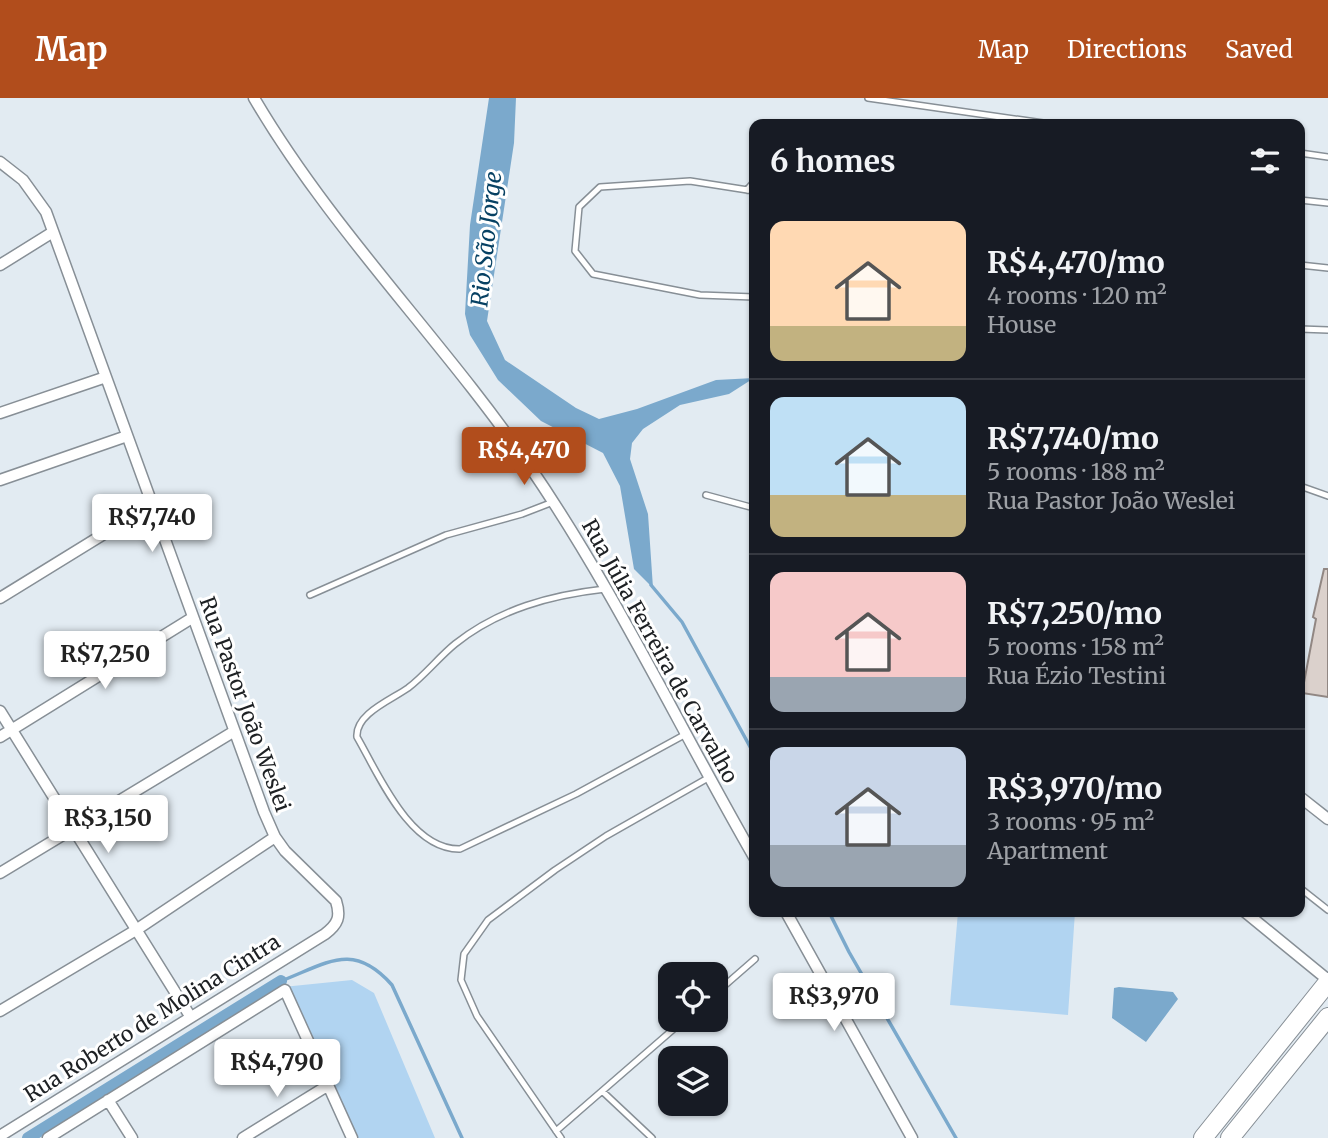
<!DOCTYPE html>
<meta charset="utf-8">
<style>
body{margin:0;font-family:Merriweather,serif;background:#242831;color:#f1f3f6;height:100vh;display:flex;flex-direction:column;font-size:26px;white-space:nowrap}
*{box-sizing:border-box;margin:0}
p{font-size:23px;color:#9ea1a6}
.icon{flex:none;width:38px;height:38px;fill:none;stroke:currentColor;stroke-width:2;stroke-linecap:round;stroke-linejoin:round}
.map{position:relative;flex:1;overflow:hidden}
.panel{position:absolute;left:749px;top:21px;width:556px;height:798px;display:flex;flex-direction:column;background:#171b24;border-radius:14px;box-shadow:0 2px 5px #0004}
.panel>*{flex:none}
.tools{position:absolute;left:658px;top:864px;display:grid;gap:14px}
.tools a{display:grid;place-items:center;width:70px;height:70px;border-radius:14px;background:#171b24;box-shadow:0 2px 5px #0004;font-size:35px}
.price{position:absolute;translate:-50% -60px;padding:0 16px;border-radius:7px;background:#fff;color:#222;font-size:23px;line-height:46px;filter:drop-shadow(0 2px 4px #0008)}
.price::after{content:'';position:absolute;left:50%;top:42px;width:21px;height:16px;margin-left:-10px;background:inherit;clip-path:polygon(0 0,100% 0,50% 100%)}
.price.active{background:#b14d1c;color:#fff}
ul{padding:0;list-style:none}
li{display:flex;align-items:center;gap:21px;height:175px;padding:0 21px}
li+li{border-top:2px solid #363941}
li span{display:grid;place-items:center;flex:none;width:196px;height:140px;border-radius:14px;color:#555}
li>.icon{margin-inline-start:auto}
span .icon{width:84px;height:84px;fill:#fffc;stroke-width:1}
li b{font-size:30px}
h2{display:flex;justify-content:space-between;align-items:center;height:84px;padding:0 21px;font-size:30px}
header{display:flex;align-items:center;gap:42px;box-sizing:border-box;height:98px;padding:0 35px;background:#b14d1c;color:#fff}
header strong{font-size:33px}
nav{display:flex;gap:38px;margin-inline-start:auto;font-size:24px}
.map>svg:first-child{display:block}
</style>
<header>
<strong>Map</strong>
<nav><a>Map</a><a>Directions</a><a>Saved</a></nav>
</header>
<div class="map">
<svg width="1328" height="1040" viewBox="0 0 1328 1040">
<rect width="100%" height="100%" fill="#e2ebf2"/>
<path fill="#b1d4f1" d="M958 814H1075L1068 917 950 907Z
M352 882 374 895 435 1040H352L283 889Z"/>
<path fill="#7ba9cc" d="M489 0H516L514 45 487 223 505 262 576 310 599 321 637 311 716 282 754 280 729 296 680 307 643 331 632 345 630 361 648 416 653 490 634 471 620 388 603 355 541 323 498 282 470 237 465 216 470 127Z
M1119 889 1173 894 1178 901 1146 944 1112 920 1114 890Z"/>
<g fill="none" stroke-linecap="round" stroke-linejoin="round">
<path stroke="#7ba9cc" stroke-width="3.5" d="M651 487 682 524 754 656
M829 814 849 854 956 1040
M281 883C328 865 353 843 392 887L462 1040"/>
<path stroke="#7ba9cc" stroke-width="12" d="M28 1040 281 883"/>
</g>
<path fill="#dbd1cc" stroke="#918783" stroke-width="2" d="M1324 471H1328V599L1302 595 1316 521 1313 519Z"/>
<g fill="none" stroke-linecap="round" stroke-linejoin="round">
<defs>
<path id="lane" d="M868 0 1050 26
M1300 55 1328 59
M747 92 754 84
M754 93 690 83 600 89 579 109 575 153 593 176 700 197 754 199
M1300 102 1328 105
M1300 167 1328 170
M1300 231 1328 232
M1300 388 1328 398
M706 397 754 410
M605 491C551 497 499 511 455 546 439 559 425 577 408 590 391 602 355 616 357 639 379 677 410 752 460 751L576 696 686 636
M310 497 446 437 522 416 553 404
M1300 790 1328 812
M716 895 755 861
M602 993 652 1040
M556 1033 684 922
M561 1040 477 918 461 882 464 856 488 822 555 772 606 738 708 680"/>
<path id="street" d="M254 0C332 133 443 242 530 369 615 493 679 629 754 759
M0 64 23 82 46 114 264 714 275 739 285 753 336 803C341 819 338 826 325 836L0 1038
M0 167 53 134
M0 315 106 279
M0 382 127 338
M0 500 151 407
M0 613 190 918
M0 639 192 520
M1300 699 1328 721
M0 775 233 634
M786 814 912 1040
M1245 814 1328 882
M0 913 136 832 275 739
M108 1002 132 1040
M48 1040 285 892 352 1040
M243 1040 327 988"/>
<path id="primary" d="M1203 1040 1328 884
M1230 1040 1328 919"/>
</defs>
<use href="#lane" stroke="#878f96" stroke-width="8"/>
<use href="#street" stroke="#878f96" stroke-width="13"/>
<use href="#primary" stroke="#878f96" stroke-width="20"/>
<use href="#lane" stroke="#fff" stroke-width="5"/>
<use href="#street" stroke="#fff" stroke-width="10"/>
<use href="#primary" stroke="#fff" stroke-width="18"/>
</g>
<g text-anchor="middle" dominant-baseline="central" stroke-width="6" stroke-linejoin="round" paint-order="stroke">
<g font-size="21" fill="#1d2023" stroke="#fff">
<text transform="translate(660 553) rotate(61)">Rua Júlia Ferreira de Carvalho</text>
<text transform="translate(245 606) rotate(70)">Rua Pastor João Weslei</text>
<text transform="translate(152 920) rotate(-32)">Rua Roberto de Molina Cintra</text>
</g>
<g font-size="23" font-style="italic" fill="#074163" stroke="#fff">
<text transform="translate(486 141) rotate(-84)">Rio São Jorge</text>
</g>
</g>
</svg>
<div class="tools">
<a><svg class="icon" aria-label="locate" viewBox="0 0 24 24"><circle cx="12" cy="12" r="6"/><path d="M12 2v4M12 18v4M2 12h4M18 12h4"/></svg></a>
<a><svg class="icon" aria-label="layers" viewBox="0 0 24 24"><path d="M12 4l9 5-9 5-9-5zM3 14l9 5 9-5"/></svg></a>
</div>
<b class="price active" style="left:524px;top:389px">R$4,470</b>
<b class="price" style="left:152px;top:456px">R$7,740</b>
<b class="price" style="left:105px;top:593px">R$7,250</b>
<b class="price" style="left:108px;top:757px">R$3,150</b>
<b class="price" style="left:834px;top:935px">R$3,970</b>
<b class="price" style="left:277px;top:1001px">R$4,790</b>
<section class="panel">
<h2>6 homes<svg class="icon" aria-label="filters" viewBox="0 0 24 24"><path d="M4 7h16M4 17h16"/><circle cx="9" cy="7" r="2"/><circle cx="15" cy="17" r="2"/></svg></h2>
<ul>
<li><span style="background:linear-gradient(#ffd9b3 75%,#c2b280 0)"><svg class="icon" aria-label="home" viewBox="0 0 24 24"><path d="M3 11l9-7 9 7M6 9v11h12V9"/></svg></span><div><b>R$4,470/mo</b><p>4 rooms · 120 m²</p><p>House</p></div></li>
<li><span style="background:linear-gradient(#bfe0f5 70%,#c2b280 0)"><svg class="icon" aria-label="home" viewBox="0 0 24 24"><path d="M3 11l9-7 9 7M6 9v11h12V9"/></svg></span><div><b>R$7,740/mo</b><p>5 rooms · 188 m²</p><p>Rua Pastor João Weslei</p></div></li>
<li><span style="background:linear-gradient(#f6c9c9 75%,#9aa5b1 0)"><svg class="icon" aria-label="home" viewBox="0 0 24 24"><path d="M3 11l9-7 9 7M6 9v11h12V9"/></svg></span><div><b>R$7,250/mo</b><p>5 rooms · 158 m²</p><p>Rua Ézio Testini</p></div></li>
<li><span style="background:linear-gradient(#c9d6e8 70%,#9aa5b1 0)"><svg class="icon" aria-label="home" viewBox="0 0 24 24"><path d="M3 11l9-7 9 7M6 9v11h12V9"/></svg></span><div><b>R$3,970/mo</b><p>3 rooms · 95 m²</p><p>Apartment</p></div></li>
</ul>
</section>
</div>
